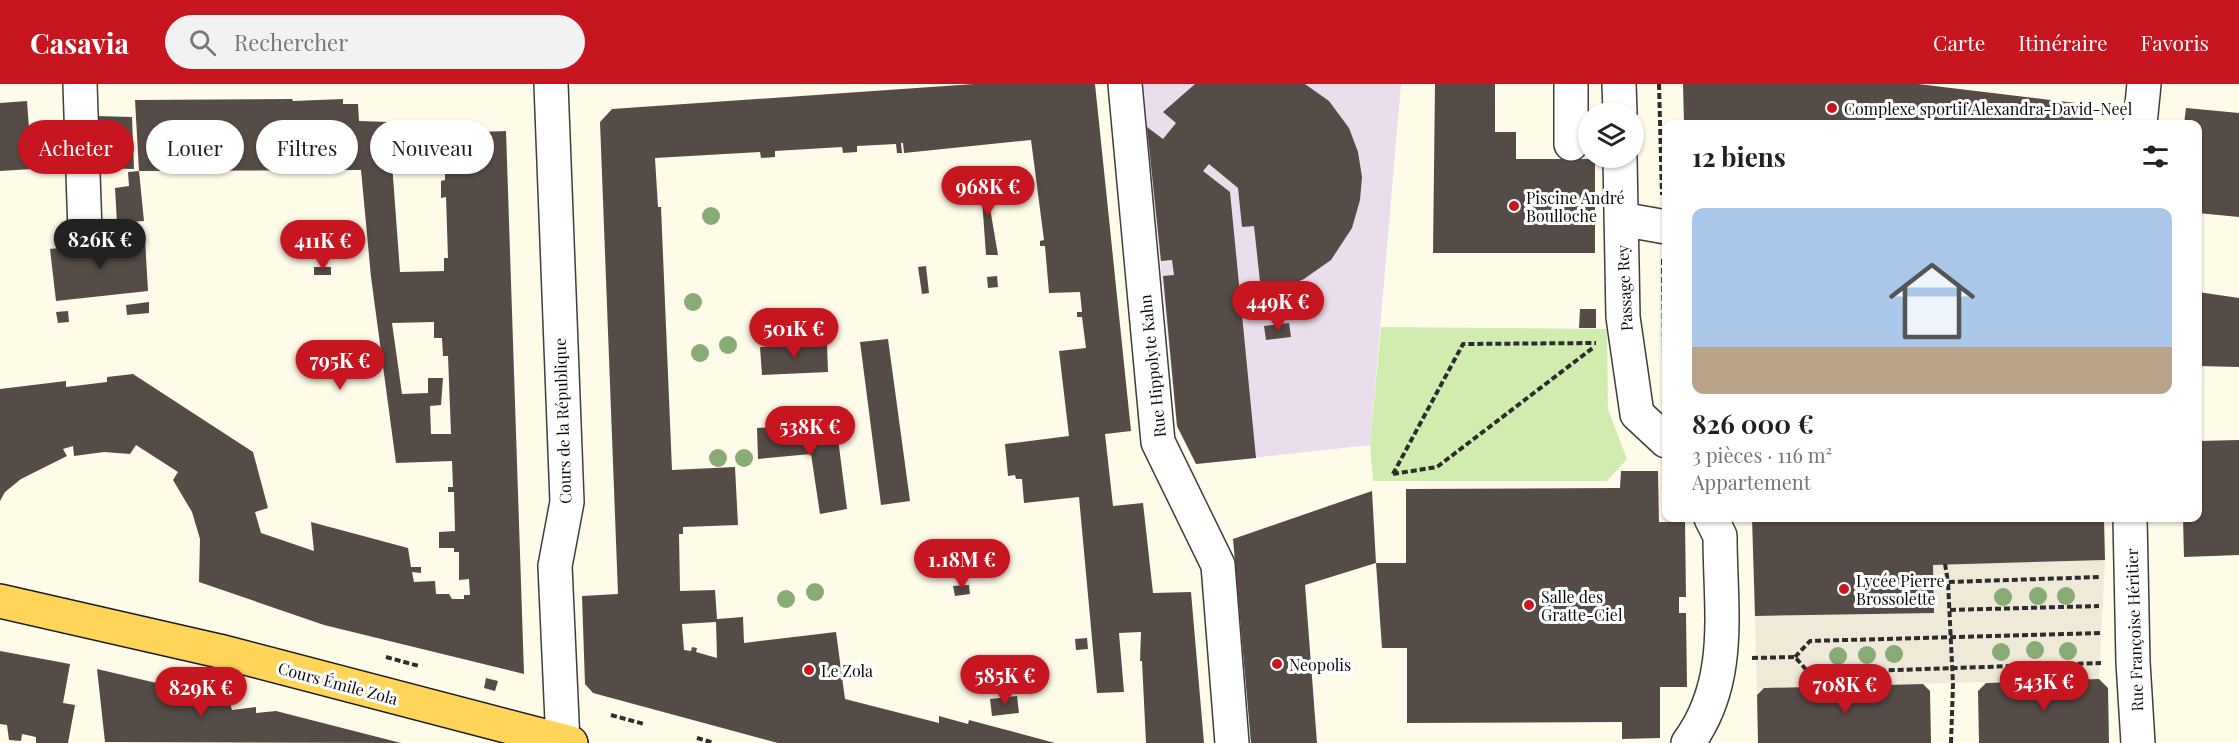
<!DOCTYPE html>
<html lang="fr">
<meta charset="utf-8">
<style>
body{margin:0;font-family:"Playfair Display",serif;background:#f2f2f2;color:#202124;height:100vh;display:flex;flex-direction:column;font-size:22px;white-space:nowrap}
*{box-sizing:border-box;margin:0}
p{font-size:20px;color:#757577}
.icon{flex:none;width:33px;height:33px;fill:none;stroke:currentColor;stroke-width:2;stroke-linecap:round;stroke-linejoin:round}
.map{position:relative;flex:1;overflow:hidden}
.details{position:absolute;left:1662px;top:36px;width:540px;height:402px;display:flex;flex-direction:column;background:#fff;border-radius:12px;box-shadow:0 2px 4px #0004}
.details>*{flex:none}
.top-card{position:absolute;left:18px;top:36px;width:570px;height:54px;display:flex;gap:12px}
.buttons{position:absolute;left:1578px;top:18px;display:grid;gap:12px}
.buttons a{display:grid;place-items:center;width:66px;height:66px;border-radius:50%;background:#fff;box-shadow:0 2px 4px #0004;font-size:30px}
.price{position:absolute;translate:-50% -51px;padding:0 14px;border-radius:21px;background:#c81620;color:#fff;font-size:20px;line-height:39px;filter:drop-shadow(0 2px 3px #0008)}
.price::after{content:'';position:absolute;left:50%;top:36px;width:18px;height:14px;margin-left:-9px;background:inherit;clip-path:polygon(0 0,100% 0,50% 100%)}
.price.selected{background:#222;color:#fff}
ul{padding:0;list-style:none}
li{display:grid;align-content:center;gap:12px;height:318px;padding:0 30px}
li span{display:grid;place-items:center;height:186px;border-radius:12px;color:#555}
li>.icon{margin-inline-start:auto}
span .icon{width:108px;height:108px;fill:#fffc;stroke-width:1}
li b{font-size:26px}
h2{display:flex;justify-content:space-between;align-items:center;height:72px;padding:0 30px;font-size:26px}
.pill{padding:0 21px;border-radius:27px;background:#fff;box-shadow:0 2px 4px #0004;font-size:21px;line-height:54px}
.pill.selected{background:#c81620;color:#fff}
header{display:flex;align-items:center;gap:36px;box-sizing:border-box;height:84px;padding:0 30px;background:#c81620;color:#fff}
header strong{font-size:28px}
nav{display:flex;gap:33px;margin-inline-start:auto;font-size:21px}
.search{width:420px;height:54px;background:#f2f2f2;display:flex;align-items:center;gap:15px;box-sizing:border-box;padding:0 21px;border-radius:33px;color:#757577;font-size:22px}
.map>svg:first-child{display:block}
</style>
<header>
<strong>Casavia</strong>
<div class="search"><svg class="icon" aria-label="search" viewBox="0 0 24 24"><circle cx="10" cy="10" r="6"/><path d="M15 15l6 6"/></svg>Rechercher</div>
<nav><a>Carte</a><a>Itinéraire</a><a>Favoris</a></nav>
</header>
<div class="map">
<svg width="2239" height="659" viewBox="0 0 2239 659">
<rect width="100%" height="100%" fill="#fffbe9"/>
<path fill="#eadeec" d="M1142 0H1401L1370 361 1196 380 1177 343Z"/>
<path fill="#d0edaf" d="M1381 243 1607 245 1608 325 1627 375 1607 397H1373L1370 361Z"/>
<path fill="#efe9d8" d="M2105 476 2099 595 1764 604 1757 611 1755 532 1934 529 1933 481Z"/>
<path fill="#554c47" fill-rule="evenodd" d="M974 0H1095L1131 347 1105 350 1113 422 1143 419 1153 509 1191 508 1204 659H1146L1142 577H1140L1141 548 1119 549 1124 608 1097 609 1079 413 1024 419 1022 395H1016L1015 391 1008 392 1005 360 1069 352 1059 267 1086 264 1082 233H1077V228H1082L1080 208 1049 209 1045 162H1040V157L1044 156 1031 56 904 69 903 59H901L902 69H897L896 60 857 62V68L843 69 842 63 775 67V73L761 74 760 68 655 74 658 123H661L672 386 735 383 738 441 683 443V450H679L680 507 715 506 717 535 743 533 744 559 836 548 845 615 939 639V632L968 640 969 636 1055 659H778L593 609 585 600 582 512 618 510 600 38 612 25ZM716 538 717 574 696 568 697 564 692 563 691 567 684 566 682 540Z
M1195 0H1305L1329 17 1349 44 1358 68 1362 93 1360 116 1352 144 1331 176 1304 195 1283 204 1261 207 1254 142 1242 143 1238 104 1209 80 1203 87 1230 108 1256 374 1196 380 1177 342 1163 192 1174 191 1172 176 1161 177 1147 43 1163 55 1176 39 1163 28Z
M1435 0H1495V48H1516V75H1595V169H1433Z
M1683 0H1918L2093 21V40H1684Z
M292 15 293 17 343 15V20H358L359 37 389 38 400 188 444 187V174H448L446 113 441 114V97L445 96V44H452V49L506 47 524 590 324 541 199 498 200 455 192 428 173 396 178 388 136 361 130 370 104 368 74 372 73 362 63 365 67 372 21 395 5 408 0 417V305L66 297V303L107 298V293L133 290 253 368 268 424 255 428 261 449 314 467 311 438 408 464 411 483H421V489L412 488 414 498 435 497 436 510H449L452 515H464V511H470L469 495 459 496V468H454V464H439V448L455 447 454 408H448V403H453L452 377 396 379 371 193 361 86 139 87 135 16ZM434 238V254H442L443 272H448L451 350H431L430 322 441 321 443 294H428V309L402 310 392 239Z
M27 17 32 85 0 87V19Z
M2186 24 2239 29V133L2198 129V40H2184Z
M95 32 132 33 134 85 96 84Z
M985 86 986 102H991L993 124H990L998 171H986L980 87Z
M139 87 144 137 117 139 115 104 129 102 128 88Z
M145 155 148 207 56 217 50 165Z
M926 182 929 209 922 210 918 183Z
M314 183H331V191H314Z
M997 192 998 203 988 204 987 193Z
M2198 208 2239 214V283L2198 282Z
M149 218V229L127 231 126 221Z
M1580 225H1596V244H1579Z
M68 227 69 238 58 239 56 228Z
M1289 239 1291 253 1266 256 1264 242Z
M888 255 910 417 881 421 860 258Z
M827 260 828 288 762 291 760 263Z
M836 339 847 425 820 430 811 370 758 375 757 344Z
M2239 356V471L2184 473 2183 434H2198V357Z
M1621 387H1658L1659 438H1685L1686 513H1679V529H1686L1687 603H1660V654L1622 655V638L1407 639V564H1382L1376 479H1406V405L1620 404Z
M1372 407 1376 479 1305 501 1317 659H1251L1233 455Z
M1752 434H2104L2105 476 1933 481 1934 529 1755 532Z
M969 501 970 510 955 512 953 502Z
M1087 554 1088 565 1076 566 1075 555Z
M0 567 70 580 63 619 75 621 68 659H36V653L22 650 21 657 9 656 7 641 0 640Z
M97 585 229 616 232 626 256 623V629L276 627 401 659 105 658Z
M486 594 498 597 495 607 484 604Z
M2099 595 2108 604 2109 659H1979L1978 607 1986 599Z
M1923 600 1930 607 1931 659H1758L1757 611 1764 604Z
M1017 612 1019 629 992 632 990 615Z"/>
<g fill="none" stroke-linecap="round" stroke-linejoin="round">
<defs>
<path id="minor" d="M80 0 85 148
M551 0 567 418 555 482 563 659
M1125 0 1158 358 1218 481 1232 659
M1619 0 1620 28
M2140 40 2144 0
M1571 60V0
M1620 74 1623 233 1637 330 1666 357
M1621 135 1666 143
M2130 434 2133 578 2138 659
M1688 659C1734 597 1720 524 1720 452L1711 434"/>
<path id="major" d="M0 517 219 567 571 659"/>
</defs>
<use href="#minor" stroke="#3e3e3e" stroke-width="36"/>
<use href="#major" stroke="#1c1c1c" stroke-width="36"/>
<path stroke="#2d2d2d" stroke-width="4" stroke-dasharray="6 3" stroke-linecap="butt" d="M1659 0 1662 111
M1663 175 1664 273
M1393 390 1463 260 1596 259
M1393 390 1437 383 1594 263
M1945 480 1948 498
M1950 526 2099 522
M386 573 419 582
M1795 573 1810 557 2102 549
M1752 574 1795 573 1809 589 2101 579
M611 631 644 640
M697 654 714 659
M1951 659 1953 600 1948 498 2101 493"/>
<use href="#minor" stroke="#fff" stroke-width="33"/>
<use href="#major" stroke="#ffd559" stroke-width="33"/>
</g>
<g fill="#89ab75">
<circle cx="711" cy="132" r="9"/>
<circle cx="693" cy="218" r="9"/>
<circle cx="728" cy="261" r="9"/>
<circle cx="700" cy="269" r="9"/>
<circle cx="718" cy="374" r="9"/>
<circle cx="744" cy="374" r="9"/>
<circle cx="815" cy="508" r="9"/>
<circle cx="2038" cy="512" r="9"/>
<circle cx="2066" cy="512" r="9"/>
<circle cx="2003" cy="513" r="9"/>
<circle cx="786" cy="515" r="9"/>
<circle cx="2035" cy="566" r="9"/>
<circle cx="2068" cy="567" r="9"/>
<circle cx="2001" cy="568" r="9"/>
<circle cx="1894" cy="570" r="9"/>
<circle cx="1867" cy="571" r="9"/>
<circle cx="1838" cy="572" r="9"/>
</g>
<g fill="#c81620" stroke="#fff" stroke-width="2">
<circle cx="1832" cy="24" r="6"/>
<circle cx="1514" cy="122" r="6"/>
<circle cx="1844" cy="505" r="6"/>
<circle cx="1529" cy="521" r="6"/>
<circle cx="1277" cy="580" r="6"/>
<circle cx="809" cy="586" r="6"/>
</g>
<g text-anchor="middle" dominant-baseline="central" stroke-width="6" stroke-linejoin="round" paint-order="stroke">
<g font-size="16" fill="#0b0b0b" stroke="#fff" text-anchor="start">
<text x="1844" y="24">Complexe sportif Alexandra-David-Neel</text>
<text x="1526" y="113">Piscine André<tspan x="1526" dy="18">Boulloche</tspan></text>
<text x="1856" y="496">Lycée Pierre<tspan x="1856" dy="18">Brossolette</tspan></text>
<text x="1541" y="512">Salle des<tspan x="1541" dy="18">Gratte-Ciel</tspan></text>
<text x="1289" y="580">Neopolis</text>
<text x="821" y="586">Le Zola</text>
</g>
<g font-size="16" fill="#0b0b0b" stroke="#fff">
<text transform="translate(1624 204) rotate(-93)">Passage Rey</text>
<text transform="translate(1152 282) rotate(-96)">Rue Hippolyte Kahn</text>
<text transform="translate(562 337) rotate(-92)">Cours de la République</text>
<text transform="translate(2134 546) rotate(-92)">Rue Françoise Héritier</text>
<text transform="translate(338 599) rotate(15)">Cours Émile Zola</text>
</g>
</g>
</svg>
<div class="buttons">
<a><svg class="icon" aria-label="layers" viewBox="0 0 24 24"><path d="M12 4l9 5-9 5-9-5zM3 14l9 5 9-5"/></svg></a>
</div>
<b class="price" style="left:988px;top:133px">968K €</b>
<b class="price selected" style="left:100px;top:186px">826K €</b>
<b class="price" style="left:323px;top:187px">411K €</b>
<b class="price" style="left:1278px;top:248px">449K €</b>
<b class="price" style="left:794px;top:275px">501K €</b>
<b class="price" style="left:340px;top:307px">795K €</b>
<b class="price" style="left:810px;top:373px">538K €</b>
<b class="price" style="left:962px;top:506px">1.18M €</b>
<b class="price" style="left:1005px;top:622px">585K €</b>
<b class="price" style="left:2044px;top:628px">543K €</b>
<b class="price" style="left:1845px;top:631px">708K €</b>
<b class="price" style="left:201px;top:634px">829K €</b>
<div class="top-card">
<a class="pill selected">Acheter</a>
<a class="pill">Louer</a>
<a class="pill">Filtres</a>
<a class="pill">Nouveau</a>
</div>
<section class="details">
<h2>12 biens<svg class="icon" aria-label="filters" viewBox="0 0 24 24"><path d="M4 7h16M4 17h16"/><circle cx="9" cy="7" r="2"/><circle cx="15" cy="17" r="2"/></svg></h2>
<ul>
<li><span style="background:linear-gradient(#a9c7e8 75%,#b9a48a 0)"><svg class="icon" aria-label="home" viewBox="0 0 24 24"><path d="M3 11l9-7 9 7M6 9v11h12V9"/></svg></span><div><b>826 000 €</b><p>3 pièces · 116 m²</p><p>Appartement</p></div></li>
</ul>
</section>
</div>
